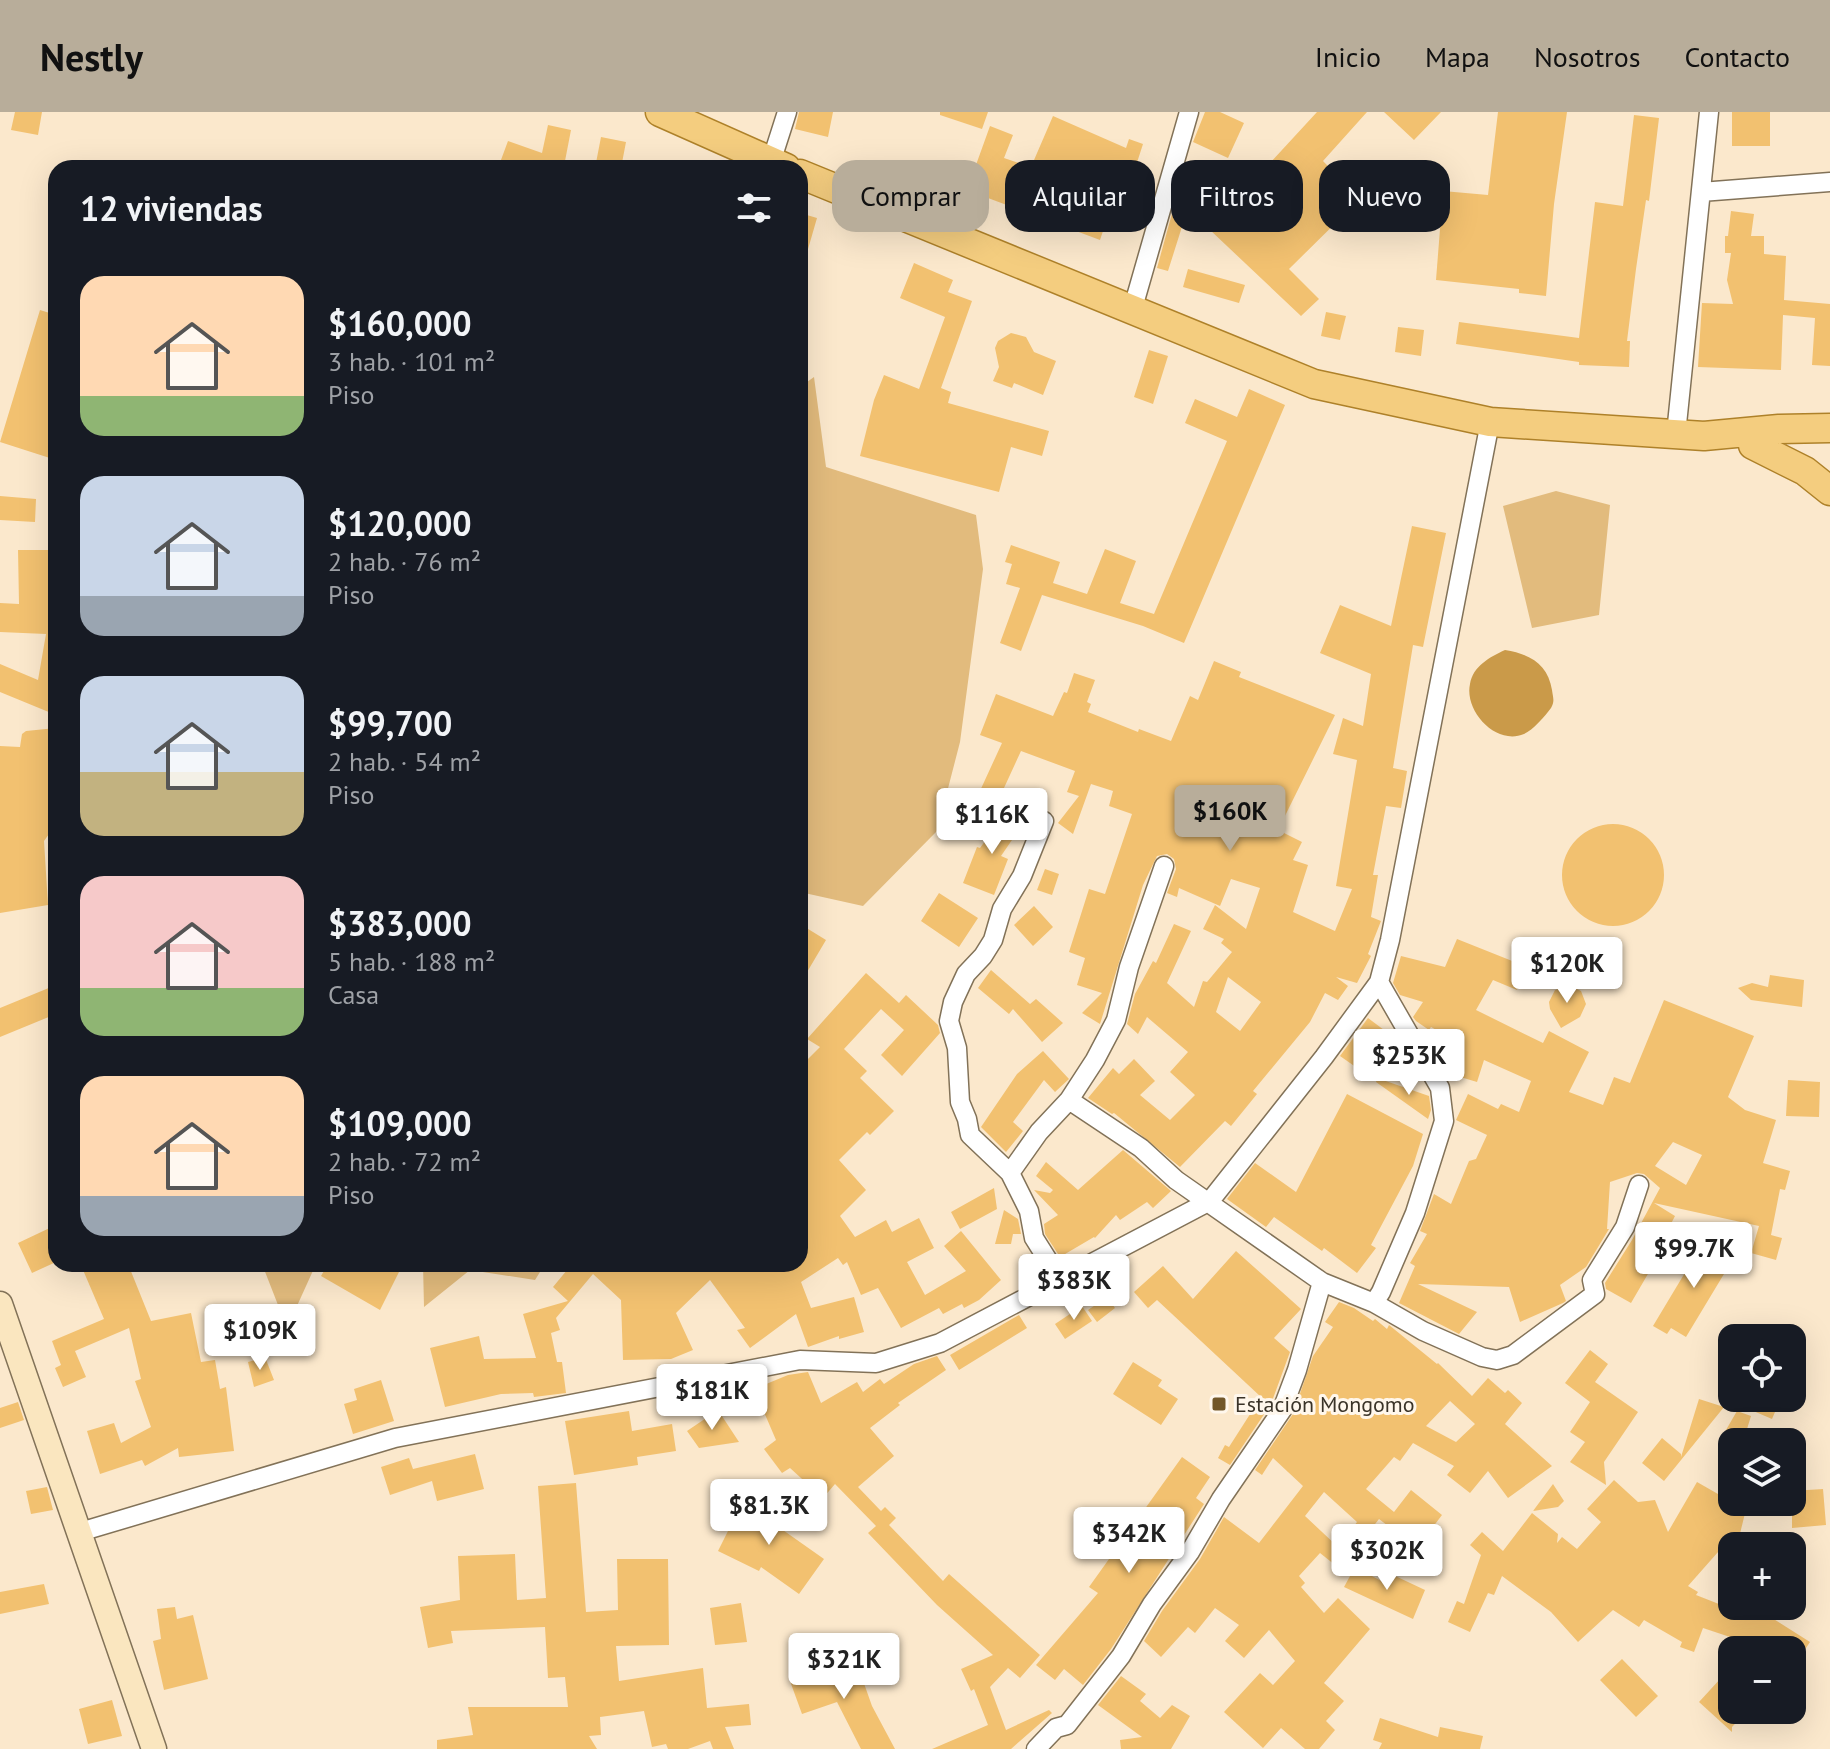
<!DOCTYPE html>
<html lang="es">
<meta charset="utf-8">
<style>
body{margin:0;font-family:"PT Sans",sans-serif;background:#242831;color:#f1f3f6;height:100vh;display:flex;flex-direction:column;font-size:30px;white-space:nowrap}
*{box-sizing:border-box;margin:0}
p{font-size:26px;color:#9ea1a6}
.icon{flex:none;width:44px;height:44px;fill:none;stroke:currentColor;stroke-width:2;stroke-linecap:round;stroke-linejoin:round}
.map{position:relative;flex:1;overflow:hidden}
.side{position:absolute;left:48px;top:48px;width:760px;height:1112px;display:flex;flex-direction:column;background:#171b24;border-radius:24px;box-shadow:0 8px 32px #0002}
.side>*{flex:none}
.hud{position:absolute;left:832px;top:48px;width:760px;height:72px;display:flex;gap:16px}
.controls{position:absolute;left:1718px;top:1212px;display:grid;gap:16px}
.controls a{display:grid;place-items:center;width:88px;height:88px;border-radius:16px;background:#171b24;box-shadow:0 8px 32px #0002;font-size:40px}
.price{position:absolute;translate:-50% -68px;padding:0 18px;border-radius:8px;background:#fff;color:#222;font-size:26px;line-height:52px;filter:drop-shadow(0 2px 4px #0008)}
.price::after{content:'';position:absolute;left:50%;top:48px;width:24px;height:18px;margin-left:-12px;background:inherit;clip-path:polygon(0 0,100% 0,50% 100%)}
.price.current{background:#b8ad9a;color:#111}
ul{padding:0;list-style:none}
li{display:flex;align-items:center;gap:24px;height:200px;padding:0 32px}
li span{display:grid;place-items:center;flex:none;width:224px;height:160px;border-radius:24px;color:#555}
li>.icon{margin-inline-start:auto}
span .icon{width:96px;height:96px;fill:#fffc;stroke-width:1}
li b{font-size:34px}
h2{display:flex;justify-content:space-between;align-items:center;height:96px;padding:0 32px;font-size:34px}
.pill{padding:0 28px;border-radius:24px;background:#171b24;box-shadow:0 8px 32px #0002;font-size:28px;line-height:72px}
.pill.current{background:#b8ad9a;color:#111}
header{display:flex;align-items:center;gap:48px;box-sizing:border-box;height:112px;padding:0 40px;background:#b8ad9a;color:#111}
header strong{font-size:38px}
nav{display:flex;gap:44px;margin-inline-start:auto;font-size:28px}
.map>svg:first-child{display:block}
</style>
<header>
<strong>Nestly</strong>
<nav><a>Inicio</a><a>Mapa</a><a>Nosotros</a><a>Contacto</a></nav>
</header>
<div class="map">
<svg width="1830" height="1637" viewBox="0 0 1830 1637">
<rect width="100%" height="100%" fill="#fbe8cc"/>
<path fill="#e2bb7d" d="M814 265 826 355 976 403 983 457 960 630 937 719 863 794 800 780V275Z
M1556 379 1610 393 1599 503 1532 516 1503 394Z
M262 1152H316L287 1216Z
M423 1152H545L535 1168 470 1158 424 1195Z"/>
<path fill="#ca9a49" d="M1505 538C1530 542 1548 552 1552 578 1553 586 1555 589 1551 596 1545 604 1533 618 1524 622 1496 634 1464 599 1470 572 1473 554 1490 545 1505 538Z"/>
<path fill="#f2c170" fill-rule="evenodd" d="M15 0H42L38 23 11 18Z
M799 0H833L828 25 795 17Z
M940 0H988L982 17 940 3Z
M1205 0H1220L1244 11 1228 46 1193 30Z
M1317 0H1367L1323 49 1360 87 1289 157 1319 187 1301 204 1209 117Z
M1384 0H1441L1414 28Z
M1498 0H1567L1554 92 1546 184 1519 181V177L1436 168 1443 79 1488 83Z
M1732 0H1770V34H1732Z
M1634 3 1659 6 1649 89 1646 88 1636 157 1627 229H1630L1629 255 1579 253V250L1456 232 1459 210 1579 226 1595 90 1623 94Z
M1053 4 1126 36 1129 27 1143 32 1131 69 1136 70 1126 108 1108 104 1100 128 988 86 985 96 963 89 990 14 1013 23 1004 46 1031 55Z
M548 13 571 18 565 49 578 54V56H498L508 29 542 41Z
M601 25 626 30 621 56H595Z
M1173 98 1186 102 1168 159 1157 156Z
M1731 99 1754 102 1751 124H1764V142L1786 144 1784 188 1830 192V254L1812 253 1815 206 1783 203 1781 258 1698 255 1702 191 1733 192 1727 168 1731 141H1725V124H1728Z
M800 101 817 106 804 151H800Z
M914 151 953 168 948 180 972 189 941 276 951 280 948 291 1049 319 1042 344 1011 335 999 380 860 344 874 288 884 263 919 277 945 205 900 186Z
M1188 157 1245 173 1239 191 1183 175Z
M40 198 56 203V348L0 330Z
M1326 200 1346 204 1340 228 1321 224Z
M1398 215 1424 218 1421 244 1395 240Z
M1011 221 1026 225 1034 240 1056 249 1043 283 1014 271 1012 276 993 269 999 255 995 236 998 229Z
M1149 238 1168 244 1153 292 1134 285Z
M1249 277 1285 293 1184 531 1143 514 1042 483 1021 539 1000 531 1020 476 1006 472 1012 452 1005 450 1011 433 1060 450 1053 471 1087 482 1105 437 1136 449 1120 491 1154 502 1227 329 1185 311 1195 287 1237 305Z
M0 384 36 387 35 410 0 408Z
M1412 414 1446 421 1423 535 1413 533 1393 656 1407 659 1401 696 1386 694 1373 763H1378L1371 805 1381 809 1368 842 1371 844 1357 871 1336 865 1348 874 1338 888 1325 881 1310 910 1253 979 1257 982 1231 1014 1225 1009 1180 1055 1114 1001 1112 1002 1088 986 1113 956 1119 962 1134 947 1155 969 1140 983 1170 1008 1195 983 1170 960 1188 940 1147 905 1138 922 1127 912 1135 882 1153 849 1156 851 1174 812 1191 819 1167 871 1194 895 1203 869 1207 870 1232 840 1221 831 1224 827 1203 817 1215 793 1246 817 1260 776 1231 767 1220 794 1179 776 1177 785 1167 781 1176 757 1174 747 1167 742 1157 744 1143 773 1100 912 1082 901 1102 881 1077 873 1085 846 1069 840 1089 777 1105 782 1132 702 1109 694 1113 679 1091 672 1073 722 1058 711 1079 684 1067 680 1075 659 1021 639 998 689 979 681 1002 631 980 623 996 582 1053 604 1064 580 1067 581 1074 561 1095 568 1087 590 1091 592 1088 600 1138 620 1139 617 1171 629 1190 584 1198 588 1214 549 1241 560 1239 565 1335 603 1278 718 1302 730 1293 748 1308 753 1293 800 1335 819 1352 777 1336 774 1357 648 1333 642 1343 606 1363 614 1371 562 1320 541 1340 493 1391 514ZM1228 865 1261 890 1240 919 1216 900Z
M18 438H56V603L0 580V552L38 568 46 522 0 520V491L19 492Z
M56 616V637H50L51 666 56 667V707H48L49 722 44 729 48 793 0 801V634L20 635 22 622 26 619Z
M1006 700 1023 712 1001 744 1008 747 994 783 963 771 977 735 980 736Z
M1562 763a51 51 0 1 1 102 0a51 51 0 1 1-102 0Z
M1045 757 1059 762 1052 783 1037 778Z
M939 781 978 806 959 835 921 809Z
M1034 794 1053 815 1033 834 1014 813Z
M800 812 826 828 800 872Z
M1457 827 1527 855 1517 878 1493 868 1476 898 1543 931 1549 919 1589 940 1569 980 1603 993 1614 965 1630 971 1664 888 1754 924 1728 985 1745 998 1776 1008 1763 1051 1790 1059 1785 1078 1780 1077 1771 1123 1782 1126 1776 1148 1751 1141 1759 1114 1654 1091 1675 1104 1656 1141 1659 1143 1631 1191 1606 1177 1605 1171 1632 1128 1660 1076 1644 1062 1637 1061 1610 1070 1607 1117H1609L1586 1155 1560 1173 1566 1189 1563 1191 1520 1210 1509 1175 1418 1172 1477 1200 1459 1222 1399 1191 1415 1154 1410 1151 1427 1122 1420 1119 1434 1082 1451 1092 1469 1049 1476 1047 1487 1023 1456 1008 1468 982 1498 997 1501 992 1519 1000 1531 969 1484 948 1477 970 1447 961 1456 929 1431 915 1429 918 1416 909 1413 905 1423 890 1400 883 1393 871 1401 844 1445 855ZM1673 1030 1702 1043 1686 1073 1655 1054Z
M991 858 1030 892 1036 887 1063 911 1042 930 1013 897 1009 902 978 876Z
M866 861 899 891 906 883 938 913 940 921 902 964 881 943 904 918 881 897 844 937 867 959 860 966 894 999 870 1023 867 1020 839 1048 866 1078 840 1104 855 1125 886 1108 892 1120 919 1106 934 1136 907 1150 925 1183 966 1159 944 1134 961 1119 1001 1168 979 1188 964 1196 962 1192 943 1202 939 1196 901 1216 878 1176 861 1183 847 1150 843 1153 838 1146 801 1170 811 1196 854 1185 864 1220 839 1227V1224L808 1235 796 1202 750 1236 737 1218 745 1216 710 1168 676 1201 693 1238 671 1247 623 1248 621 1188 593 1162 556 1206 560 1218 551 1221 557 1250H562L566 1281 534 1285 533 1281 501 1282 445 1295 430 1236 479 1224 484 1247 536 1246 523 1202 568 1189 553 1175 572 1152H800V955L820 935 807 927Z
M1770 863 1804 868 1802 895 1751 888 1738 876 1752 871 1768 875Z
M56 873V902L0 925V896Z
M1569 873 1581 879 1586 892 1580 905 1561 916 1550 897 1549 890 1555 878Z
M1368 906 1400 930 1408 945 1397 959 1372 941 1360 958 1340 944Z
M1043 939 1069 967 1055 980 1044 968 1013 1010 1023 1019 1006 1040 981 1015 1017 962Z
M1377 966 1429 984 1431 998 1428 1007 1376 970Z
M1788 968 1820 970 1819 1005 1786 1004Z
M1347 982 1423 1022 1413 1054 1371 1133 1376 1136 1357 1161 1324 1136 1322 1139 1274 1105 1266 1115 1227 1087 1255 1051 1296 1080Z
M1123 1038 1171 1079 1153 1096 1147 1090 1120 1108 1116 1103 1095 1126 1094 1125 1060 1145 1045 1122 1044 1112 1058 1103 1034 1078 1050 1081 1053 1078 1036 1064 1046 1050 1078 1078Z
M994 1076 997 1097 960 1117 951 1100Z
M1004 1098 1018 1107 1021 1122H1013L1011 1132H995Z
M56 1113V1150L32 1161 18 1131Z
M1704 1129 1733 1147 1686 1225 1671 1216 1667 1222 1653 1214Z
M1236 1139 1301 1197 1274 1226 1290 1240 1271 1292 1230 1353 1218 1346 1225 1333 1229 1335 1261 1285 1157 1188 1148 1196 1134 1180 1163 1154 1193 1187Z
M97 1152H128L151 1209 191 1201 201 1250 215 1248 220 1277 226 1275 234 1339 179 1345 178 1336 145 1354 142 1348 100 1362 87 1319 114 1311 121 1331 151 1315 135 1269 141 1267 129 1216 75 1239 86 1265 63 1275 55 1256 61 1253 52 1229 104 1207 83 1158Z
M328 1152H403L380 1198 321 1164Z
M1107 1185 1115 1196 1097 1210 1088 1198Z
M1339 1190 1354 1196 1373 1209 1375 1207 1387 1217 1389 1213 1437 1252 1438 1251 1472 1284 1488 1266 1505 1281 1508 1278 1522 1291 1505 1312 1552 1354 1508 1386 1488 1359 1470 1381 1447 1363 1454 1354 1413 1331 1400 1349 1394 1345 1366 1377 1394 1400 1411 1378 1442 1403 1417 1436 1379 1407 1340 1457 1320 1441 1299 1464 1305 1471 1301 1475 1324 1501 1338 1486 1370 1517 1324 1571 1344 1589 1326 1609 1335 1618 1319 1637H1305L1281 1616 1263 1636 1224 1600 1260 1561 1273 1573 1295 1549 1269 1518 1244 1546 1225 1529 1239 1513 1215 1496 1195 1521 1188 1515 1161 1545 1144 1529 1162 1499 1200 1447 1224 1405 1259 1431 1303 1374 1273 1346 1262 1363 1255 1358 1293 1302 1313 1244 1333 1215 1325 1210ZM1450 1289 1475 1312 1456 1330 1426 1314ZM1324 1380 1357 1410 1338 1435 1305 1404Z
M1082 1194 1092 1209 1065 1227 1055 1212Z
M1019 1203 1027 1216 959 1258 950 1243Z
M1590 1238 1608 1252 1595 1270 1638 1300 1604 1350 1606 1373 1570 1350 1585 1330 1570 1320 1590 1290 1565 1271Z
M937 1244 946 1258 898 1291 900 1293 870 1316 894 1344 858 1375 881 1399 885 1395 896 1406 889 1413 943 1469 949 1462 1040 1543 1020 1566 1008 1556 990 1575 1006 1618 1049 1598 1052 1601 1011 1637H932L988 1613 974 1577 971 1579 961 1557 993 1543 937 1493 868 1421 876 1414 835 1372 823 1386 790 1356 782 1361 764 1337 776 1328 754 1277 788 1263 808 1260 821 1291 857 1270 863 1280 880 1267 884 1272 914 1252Z
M265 1245 274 1268 254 1275 248 1250Z
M1133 1250 1162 1268 1158 1274 1178 1287 1161 1313 1113 1282Z
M381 1268 394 1309 353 1322 344 1292 357 1288 354 1277Z
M1723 1286H1781L1772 1307Z
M1699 1287 1724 1295 1664 1369 1642 1351 1662 1326 1681 1342V1345Z
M18 1290 24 1308 0 1316V1296Z
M718 1298 739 1330 699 1336 687 1319Z
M629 1299 632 1319 672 1312 676 1339 637 1345 638 1353 574 1363 565 1309Z
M1737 1299 1751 1304 1743 1330H1719Z
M475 1342 484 1377 437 1389 432 1369 390 1383 381 1355 409 1346 413 1357Z
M1182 1345 1210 1365 1196 1386 1204 1392 1111 1537 1083 1573 1064 1557 1055 1568 1036 1553 1098 1481 1089 1475Z
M1614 1368 1638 1390 1655 1388 1668 1420 1697 1370 1732 1390 1747 1393 1737 1434 1726 1431 1688 1474 1698 1480 1696 1483 1724 1494H1753L1810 1530 1800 1545 1792 1538H1730L1739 1528 1703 1516 1694 1540 1680 1535 1682 1530 1644 1508 1639 1515 1613 1498 1578 1530 1551 1500 1502 1464 1494 1483 1488 1481 1470 1520 1448 1510 1457 1489 1464 1492 1481 1443 1470 1433 1482 1420 1503 1439 1532 1401 1558 1422 1557 1431 1562 1425 1577 1437 1601 1410 1587 1397Z
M576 1371 586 1500 618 1498 617 1447H668L669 1533 616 1534 619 1569 703 1556 707 1596 749 1592 751 1613 725 1615 734 1637H713L710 1629 688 1637H668L666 1632 652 1635 644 1599 600 1605 601 1623 589 1624 597 1637H437V1628L473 1623 468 1595H568L565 1565 548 1566 545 1515 451 1519 453 1531 428 1536 420 1495 460 1488 458 1444 515 1442 517 1488 546 1486 538 1374Z
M1553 1372 1564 1389 1558 1395 1533 1399Z
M47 1375 53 1398 31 1402 26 1379Z
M1823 1377 1826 1413 1792 1416V1379Z
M744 1387 785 1407 780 1416 824 1447 799 1482 761 1455 759 1459 718 1439Z
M1355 1455 1387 1472 1391 1462 1425 1478 1413 1507 1344 1475Z
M44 1472 49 1492 0 1502V1480Z
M741 1491 747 1530 715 1533 710 1496Z
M175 1495 177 1507 193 1503 208 1567 164 1578 153 1529 161 1527 157 1497Z
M855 1546 872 1594 895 1637H861L837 1590 802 1602 790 1569Z
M1622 1547 1658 1584 1636 1605 1600 1568Z
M1732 1554V1598H1748L1732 1615V1620L1699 1590Z
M1121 1564 1146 1582 1140 1589 1160 1606 1172 1593 1190 1604 1171 1637H1121L1120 1628 1142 1625 1098 1593Z
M112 1588 122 1624 88 1632 79 1597Z
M1380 1606 1438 1625 1440 1615 1483 1624 1480 1637H1379L1382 1631 1373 1628Z"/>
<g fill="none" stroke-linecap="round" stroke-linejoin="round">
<defs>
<path id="street" d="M771 50 787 0
M1701 80 1830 70
M1132 199 1189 0
M1676 322 1709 0
M1044 709 1022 764 1002 797 993 828 983 844 966 862 953 890 949 909 957 936 960 990 967 1007 970 1023 1010 1061 1029 1099 1034 1126 1061 1169
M1069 988 1141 1036 1176 1068 1322 1170 1374 1191 1423 1219 1482 1245 1497 1248 1513 1243 1595 1182 1592 1168 1625 1115 1639 1073
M1010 1061 1039 1020 1069 988 1095 948 1116 908 1129 855 1164 754
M1374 1191 1381 1180 1415 1101 1444 1009 1440 976 1379 870
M80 1420 395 1326 800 1248 876 1251 940 1231 1210 1089 1324 945 1379 870 1390 828 1490 310
M1036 1637 1056 1616 1067 1613 1121 1544 1152 1492 1190 1440 1221 1387 1282 1298 1297 1258 1322 1170"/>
<path id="secondary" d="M0 1192 154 1637"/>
<path id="primary" d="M660 0 786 56
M800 62 1314 272 1490 310 1704 324 1779 317 1830 316
M1753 333 1805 359 1830 379"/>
</defs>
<use href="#street" stroke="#827258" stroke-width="21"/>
<use href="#secondary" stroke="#827258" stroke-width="27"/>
<use href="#primary" stroke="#ae8129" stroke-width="31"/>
<use href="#street" stroke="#fff" stroke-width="18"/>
<use href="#secondary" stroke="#fae6bf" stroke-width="24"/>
<use href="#primary" stroke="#f4cd7f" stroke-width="28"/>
</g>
<rect fill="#725729" stroke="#fff7ec" stroke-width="3" x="1211" y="1284" width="16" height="16" rx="4"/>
<g text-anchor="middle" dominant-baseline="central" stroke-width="6" stroke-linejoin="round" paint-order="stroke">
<g font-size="22" fill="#3a3328" stroke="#fff7ec" text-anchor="start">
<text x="1235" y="1292">Estación Mongomo</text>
</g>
</g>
</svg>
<div class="controls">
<a><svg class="icon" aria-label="locate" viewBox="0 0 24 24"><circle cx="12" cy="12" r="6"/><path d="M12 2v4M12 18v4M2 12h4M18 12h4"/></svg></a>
<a><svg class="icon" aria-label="layers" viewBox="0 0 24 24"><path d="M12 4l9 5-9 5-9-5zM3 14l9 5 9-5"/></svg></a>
<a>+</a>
<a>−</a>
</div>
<b class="price current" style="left:1230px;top:741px">$160K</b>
<b class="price" style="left:992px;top:744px">$116K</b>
<b class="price" style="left:1567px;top:893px">$120K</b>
<b class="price" style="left:1409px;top:985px">$253K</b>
<b class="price" style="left:1694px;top:1178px">$99.7K</b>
<b class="price" style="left:1074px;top:1210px">$383K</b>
<b class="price" style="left:260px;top:1260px">$109K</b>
<b class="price" style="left:712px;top:1320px">$181K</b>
<b class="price" style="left:769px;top:1435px">$81.3K</b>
<b class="price" style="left:1129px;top:1463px">$342K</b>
<b class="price" style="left:1387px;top:1480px">$302K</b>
<b class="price" style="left:844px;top:1589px">$321K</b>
<div class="hud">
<a class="pill current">Comprar</a>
<a class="pill">Alquilar</a>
<a class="pill">Filtros</a>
<a class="pill">Nuevo</a>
</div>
<section class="side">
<h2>12 viviendas<svg class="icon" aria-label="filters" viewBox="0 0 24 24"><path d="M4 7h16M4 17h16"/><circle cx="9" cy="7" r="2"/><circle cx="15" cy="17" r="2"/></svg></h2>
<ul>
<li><span style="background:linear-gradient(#ffd9b3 75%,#8fb573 0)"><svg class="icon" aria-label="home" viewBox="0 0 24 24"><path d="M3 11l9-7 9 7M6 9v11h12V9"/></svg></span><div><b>$160,000</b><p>3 hab. · 101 m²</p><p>Piso</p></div></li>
<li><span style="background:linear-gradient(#c9d6e8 75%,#9aa5b1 0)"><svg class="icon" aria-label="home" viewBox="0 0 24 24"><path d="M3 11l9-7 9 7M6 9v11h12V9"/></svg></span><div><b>$120,000</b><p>2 hab. · 76 m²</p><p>Piso</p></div></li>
<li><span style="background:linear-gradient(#c9d6e8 60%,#c2b280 0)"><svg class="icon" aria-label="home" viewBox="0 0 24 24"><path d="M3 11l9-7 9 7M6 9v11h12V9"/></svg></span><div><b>$99,700</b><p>2 hab. · 54 m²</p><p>Piso</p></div></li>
<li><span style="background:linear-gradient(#f6c9c9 70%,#8fb573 0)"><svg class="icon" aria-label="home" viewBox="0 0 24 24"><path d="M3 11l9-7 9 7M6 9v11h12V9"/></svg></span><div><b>$383,000</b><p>5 hab. · 188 m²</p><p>Casa</p></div></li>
<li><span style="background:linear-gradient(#ffd9b3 75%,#9aa5b1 0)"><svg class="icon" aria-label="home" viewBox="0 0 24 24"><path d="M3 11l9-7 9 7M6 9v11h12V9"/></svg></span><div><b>$109,000</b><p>2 hab. · 72 m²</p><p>Piso</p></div></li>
</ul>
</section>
</div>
